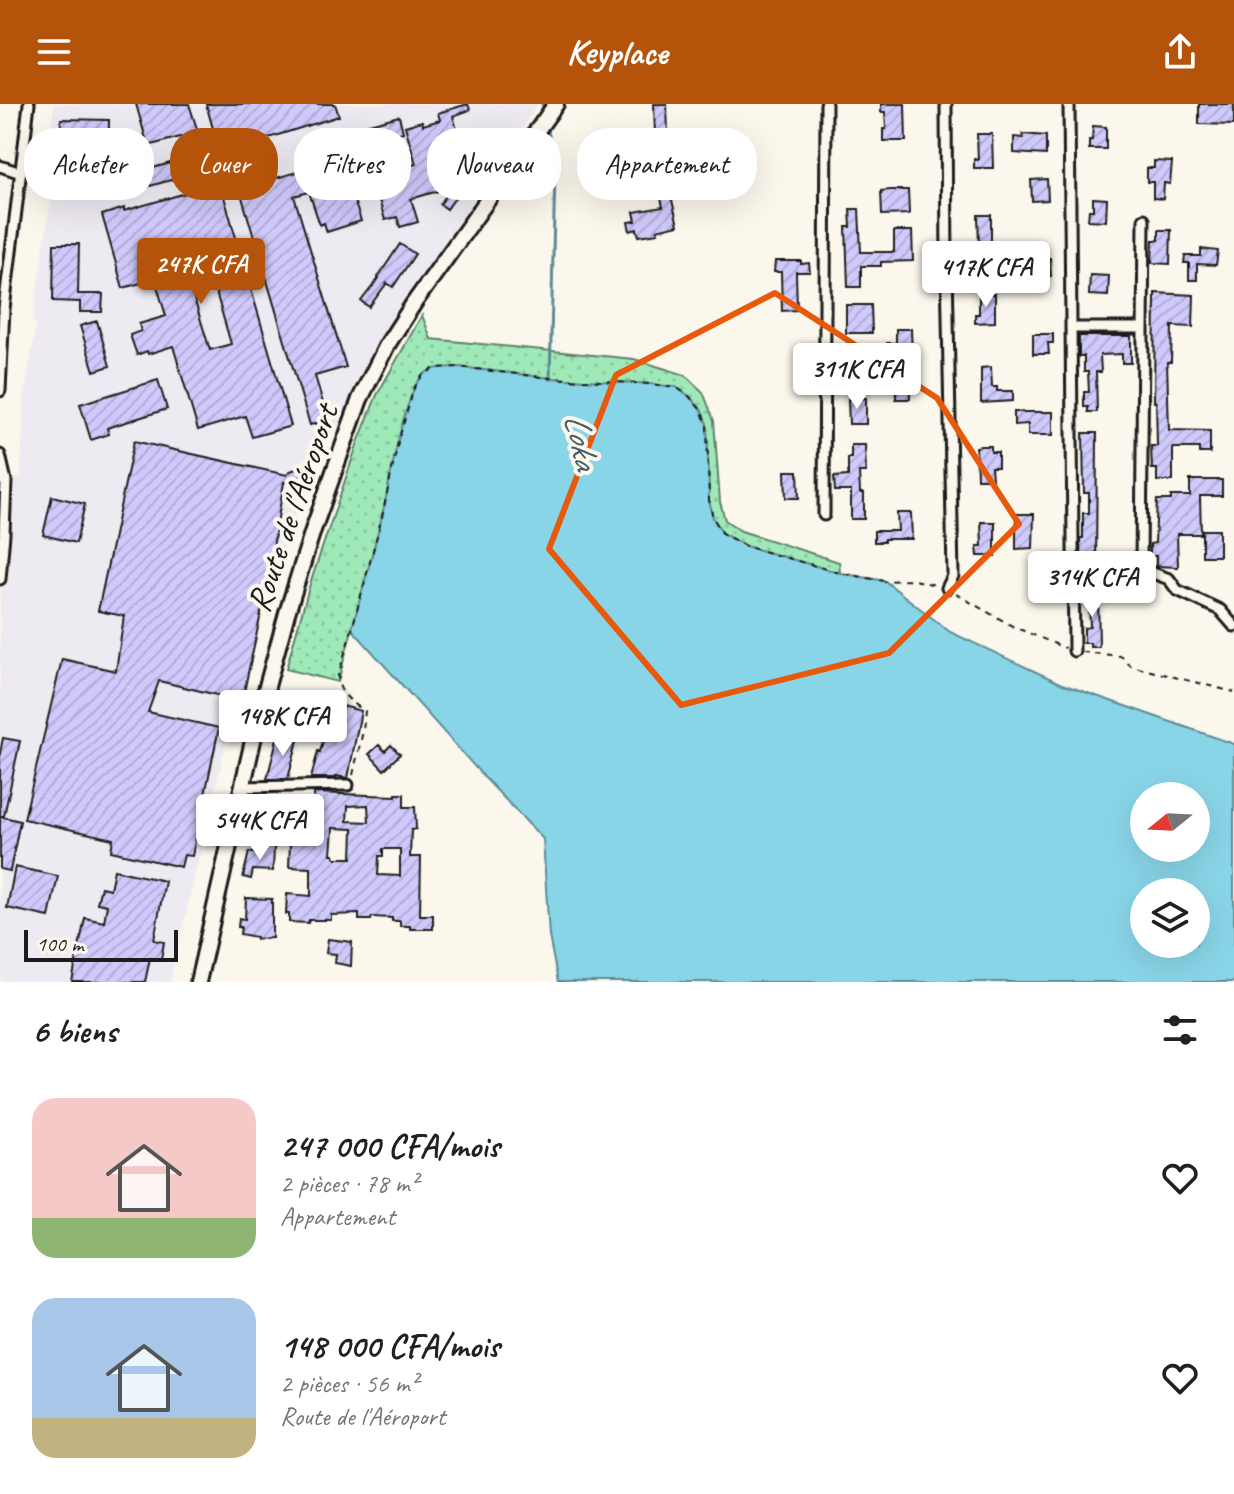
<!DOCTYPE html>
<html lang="fr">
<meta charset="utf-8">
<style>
body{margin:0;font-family:Caveat,sans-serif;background:#f6f6f6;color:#202124;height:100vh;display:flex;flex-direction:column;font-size:30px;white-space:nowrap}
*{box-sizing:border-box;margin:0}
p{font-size:26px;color:#757577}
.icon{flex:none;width:44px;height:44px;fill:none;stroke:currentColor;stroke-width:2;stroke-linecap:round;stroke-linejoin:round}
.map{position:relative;height:878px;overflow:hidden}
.side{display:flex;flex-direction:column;background:#fff;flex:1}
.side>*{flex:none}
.hud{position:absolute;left:24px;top:24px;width:800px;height:72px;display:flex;gap:16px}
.needle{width:52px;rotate:252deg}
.tools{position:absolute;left:1130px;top:678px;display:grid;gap:16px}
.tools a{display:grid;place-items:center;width:80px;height:80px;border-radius:50%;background:#fff;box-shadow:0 8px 32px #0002;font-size:40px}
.scale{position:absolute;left:24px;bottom:20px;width:154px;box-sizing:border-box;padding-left:8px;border:4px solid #1c1c1c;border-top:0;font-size:22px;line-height:28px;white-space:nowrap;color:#1c1c1c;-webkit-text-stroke:6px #fbf7ec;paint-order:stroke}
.price{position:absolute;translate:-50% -68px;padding:0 18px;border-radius:8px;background:#fff;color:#222;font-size:26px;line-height:52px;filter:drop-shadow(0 2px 4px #0008)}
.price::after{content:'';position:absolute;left:50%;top:48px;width:24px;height:18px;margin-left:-12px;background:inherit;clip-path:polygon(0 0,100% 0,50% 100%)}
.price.on{background:#b45309;color:#fff}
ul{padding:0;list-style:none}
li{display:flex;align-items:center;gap:24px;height:200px;padding:0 32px}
li span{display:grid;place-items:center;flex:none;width:224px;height:160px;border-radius:24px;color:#555}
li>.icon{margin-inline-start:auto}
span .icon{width:96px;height:96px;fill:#fffc;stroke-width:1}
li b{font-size:34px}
h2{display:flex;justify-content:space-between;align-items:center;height:96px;padding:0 32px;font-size:34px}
.pill{padding:0 28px;border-radius:32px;background:#fff;box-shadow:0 8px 32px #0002;font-size:28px;line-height:72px}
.pill.on{background:#b45309;color:#fff}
header{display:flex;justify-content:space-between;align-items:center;height:104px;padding:0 32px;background:#b45309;color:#fff;font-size:36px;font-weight:700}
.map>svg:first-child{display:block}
</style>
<header><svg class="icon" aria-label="menu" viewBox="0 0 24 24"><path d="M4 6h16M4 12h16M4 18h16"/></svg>Keyplace<svg class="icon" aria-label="share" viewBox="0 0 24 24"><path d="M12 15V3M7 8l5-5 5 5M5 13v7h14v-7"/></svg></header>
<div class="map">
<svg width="1234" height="878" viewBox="0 0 1234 878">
<defs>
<pattern id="grass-dots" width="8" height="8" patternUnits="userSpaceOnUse" patternTransform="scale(2)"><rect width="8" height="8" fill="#9fe9b8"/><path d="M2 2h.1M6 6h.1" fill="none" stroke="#88c79e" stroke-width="1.8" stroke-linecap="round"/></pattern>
<pattern id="building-hatch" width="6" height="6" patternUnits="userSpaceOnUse" patternTransform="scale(2)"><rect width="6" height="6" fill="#d0cafc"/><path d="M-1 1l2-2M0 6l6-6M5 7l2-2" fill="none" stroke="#b2add7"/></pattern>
</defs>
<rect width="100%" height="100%" fill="#fbf7ec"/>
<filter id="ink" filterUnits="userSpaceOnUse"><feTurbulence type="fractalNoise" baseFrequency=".0125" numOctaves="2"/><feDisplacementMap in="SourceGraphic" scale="16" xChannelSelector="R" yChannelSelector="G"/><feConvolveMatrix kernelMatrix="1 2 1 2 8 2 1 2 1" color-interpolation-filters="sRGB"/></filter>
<g filter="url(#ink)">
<path fill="#eeeaf1" d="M54 0H538L375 242 339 325 330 323 310 379 265 491 242 597H236L170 878H6L0 876V382L21 372 24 294 36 220H32L51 95 43 93Z"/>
<path fill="url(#grass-dots)" stroke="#5e826a" stroke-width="2" d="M422 211 431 235 634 255 685 271 703 288 714 317 720 398 725 416 741 427 839 458 840 469 745 442 723 430 713 414 709 396 707 320 701 305 689 292 676 284 650 280 550 274 459 263 414 284 398 338 382 413 338 578 286 565 310 480 357 341 377 291Z"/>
<path fill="#89d5e8" stroke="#5d8b96" stroke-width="2" fill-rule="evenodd" d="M458 263 550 274 650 280 676 283 689 292 701 306 707 320 709 396 713 414 723 430 745 442 840 469 885 477 950 528 1062 580 1234 640V878H558L549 832 543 735 483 672 352 525C362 487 373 450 382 412 389 383 404 288 423 271 433 262 447 264 458 263ZM1144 692H1196V744H1144ZM1144 788H1196V840H1144Z"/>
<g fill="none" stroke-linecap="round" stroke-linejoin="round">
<path stroke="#5d8b96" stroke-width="3" d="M542 0 545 9
M547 20 555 68 550 276"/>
</g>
<path fill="url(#building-hatch)" stroke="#1c1c1c" stroke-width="2" fill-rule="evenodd" d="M136 0H189L198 28 148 42Z
M206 0H335L339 12 220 49Z
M468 0 470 6 453 12 458 29 470 25 477 49 490 31 496 35 480 58 447 105 440 100 468 62 437 71 441 86 411 95 418 118 400 123 397 113 385 116 369 62 380 59 383 69 416 60 405 22 422 17 423 21 440 16 438 9Z
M654 0H667L668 31H684V66H691V77H667V61H656V51H650L651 31H655Z
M881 0H905L906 37H883V25H886L885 8H881Z
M1199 0H1234V21L1199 20Z
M399 12 403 28 367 39 362 22Z
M61 15 109 16 108 85 60 84Z
M1093 22 1106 23V45H1089V36H1092Z
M977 30H992L993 64H974V55L978 56Z
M1023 30 1046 32V51L1014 49V33L1023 34Z
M266 53 273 75 348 53 354 75 347 76 361 117 327 128 324 119 320 121 309 88 294 92 346 263 315 272 328 316 310 321 233 63Z
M184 55 188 71 150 82 146 66Z
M1154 57 1172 58 1170 80 1164 79 1163 95 1153 94V78H1147V64H1154Z
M1047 75 1048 96 1032 97 1031 76Z
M220 79 291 322 252 333 245 312 198 326 173 242 148 250 147 247 137 251 130 231 141 227 139 220 166 212 155 175 123 184 102 111 124 104V107ZM211 171 231 240 210 246 189 178Z
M891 86H908L909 110 882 111 881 87Z
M671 92 678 121 657 126 658 129 639 132 637 125 630 127 628 118 636 117 634 108 663 103 661 94Z
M1093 94 1107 95 1106 117 1088 116 1089 106H1093Z
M850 105H859L861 148H894V127H912L913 157 881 158V162H861V183H848L846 123H851Z
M978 111H991V140L979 141Z
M1159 126H1171L1170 160 1152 159 1153 136H1159Z
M54 140H79L78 190H103L102 208H80V198L53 197Z
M400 140 415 150 393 183 387 179 369 203 361 197 379 174 378 173Z
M1201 145 1218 147 1216 161 1197 160V176H1189V159H1184L1185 152H1201Z
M1032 154H1050L1051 172 1032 173Z
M775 157H801V160L809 159 810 168H796L797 206 782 207 781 168H774Z
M1090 171 1109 172 1108 192 1089 191Z
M1155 189 1194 191 1193 223 1172 222 1171 258H1167L1169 326 1210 327V349H1199V344H1173V377H1157V365H1152L1151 342H1157V341L1156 298H1154Z
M979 190H995V218L975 219V210H979Z
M846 201H871L872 229H846Z
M97 217 110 262 94 267 80 222Z
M896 225H911L912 251H909L910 295H896L895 251H887V239H896Z
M1033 230H1053V239H1048L1049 250H1033Z
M1079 232H1131V259H1122V250L1100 251 1101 268H1096L1097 308H1088V303H1084V288H1089L1088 268H1084V252H1079Z
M991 263 992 283H997V287H1013V297L981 299V264Z
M158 276 167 305 107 324 109 330 91 336 80 300Z
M866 294V320H849L848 295Z
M1014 308H1053V331H1028V320L1014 321Z
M1083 329H1097L1096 467H1081L1080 434H1083V409H1089V389H1084Z
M134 337 287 371 290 367 296 365 301 368 302 373 300 379 296 380 284 378 265 491 242 597 159 577 148 608 219 624 192 752 184 751 181 763 111 747 113 735 24 715 62 555 116 567 124 512 98 507Z
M851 341H865L866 368H859L860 389H864V415H851V387H835L834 373 848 372V354H851Z
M981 342H991V348H998V363H991L992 375H977L976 343Z
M785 367H798L799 394H786Z
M1190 376H1222V392H1200L1201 430H1177L1178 463 1156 462V452H1150V440L1155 439 1157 396H1171V392H1190Z
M52 392 85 400 76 439 43 431Z
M897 409H911L912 435H884V438H874V427H898Z
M1016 410H1034L1033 444 1016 445Z
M981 418H995V452H978L977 442H982Z
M1202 426H1219V452H1202Z
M1084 487H1098L1099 543H1090V539H1084V524L1090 523 1089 500H1085Z
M291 597 309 602 310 600 330 604 331 601 343 604V602L361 607 348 674 336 672V674H311L318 647 320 648 324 633 302 627 305 612 289 608Z
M278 631 298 636 288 675H267Z
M3 634 20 637 4 712H0V649Z
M379 641 385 647 391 641 400 650 384 666 369 650Z
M314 689 396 692V690H404V703H415L416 725 411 726 410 753H421L420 811H433V825H410V822H400V817H392V814L372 813 371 816H359V810L331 811V816H309L308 819 289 818V810H286L287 790 311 792V764L289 763 291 714H313ZM368 701 369 718 347 717 348 702ZM333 724 353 725 352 754H335L334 750H331ZM383 745H400V772L378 771 379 752H383Z
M0 712 20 717 10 767 0 765Z
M262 743H274L273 767 253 766 251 775 243 773 249 748 261 751Z
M15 763 58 772 49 813 7 804Z
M114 766 165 777 154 836 164 838 161 856 150 854 145 878H72L85 814 104 818 107 801 97 799 101 783 110 785Z
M246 794 272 795V834L256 835V833L240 830 241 823H238L239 814 245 815Z
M328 835 352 838 351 862 335 859 336 850 326 849Z"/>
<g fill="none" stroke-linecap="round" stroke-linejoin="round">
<defs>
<path id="lane" d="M0 378V377"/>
<path id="street" d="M946 0 947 162 953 472 947 484
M1069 0 1074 547
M0 62 21 69
M1144 115 1141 462 1145 466 1169 475 1177 486 1220 506 1234 522
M1071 224H1143
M0 287 4 205 29 0
M0 351 6 377 4 430 0 475
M824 411 826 0
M242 683 348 681"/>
<path id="secondary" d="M198 878 257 619 287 509 313 426 360 295 387 241 414 199 556 0"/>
</defs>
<use href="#lane" stroke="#1c1c1c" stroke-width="11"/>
<use href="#street" stroke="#1c1c1c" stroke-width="15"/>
<use href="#secondary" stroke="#1c1c1c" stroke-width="20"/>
<path stroke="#1c1c1c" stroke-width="2" stroke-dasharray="6 6" stroke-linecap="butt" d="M956 490 1014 523 1065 544
M1082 548 1121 552 1131 562 1234 588
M353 671 363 627 365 607C352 599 337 588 338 572L352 525 382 413 398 338 414 284 423 271 435 264 458 263 550 274 650 280 676 283 689 292 701 306 707 320 709 396 713 414 723 430 745 442 840 469 885 477 914 476 936 481"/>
<use href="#lane" stroke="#fbf7ec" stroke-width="5"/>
<use href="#street" stroke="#fbf7ec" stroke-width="9"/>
<use href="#secondary" stroke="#fbf7ec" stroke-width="14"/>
</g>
</g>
<path fill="none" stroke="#e8590c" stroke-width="6" stroke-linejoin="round" d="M775 189 937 294 1019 420 889 549 681 601 549 445 616 271Z"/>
<g text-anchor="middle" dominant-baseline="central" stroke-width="8" stroke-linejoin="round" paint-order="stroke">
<g font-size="34" fill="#1c1c1c" stroke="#fbf7ec">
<text transform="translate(292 404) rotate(-71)">Route de l'Aéroport</text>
</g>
<g font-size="36" font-style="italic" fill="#425d63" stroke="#fbf7ec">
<text transform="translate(582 337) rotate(78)">Loka</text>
</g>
</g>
</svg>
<div class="tools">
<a><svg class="needle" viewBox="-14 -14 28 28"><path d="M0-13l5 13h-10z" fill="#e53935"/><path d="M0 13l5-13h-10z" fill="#757577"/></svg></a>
<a><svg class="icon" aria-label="layers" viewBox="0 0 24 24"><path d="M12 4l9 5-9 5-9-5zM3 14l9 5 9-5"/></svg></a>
</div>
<div class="scale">100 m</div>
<b class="price on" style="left:201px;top:202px">247K CFA</b>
<b class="price" style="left:986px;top:205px">417K CFA</b>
<b class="price" style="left:857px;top:307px">311K CFA</b>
<b class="price" style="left:1092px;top:515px">314K CFA</b>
<b class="price" style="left:283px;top:654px">148K CFA</b>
<b class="price" style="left:260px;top:758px">544K CFA</b>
<div class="hud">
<a class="pill">Acheter</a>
<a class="pill on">Louer</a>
<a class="pill">Filtres</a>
<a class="pill">Nouveau</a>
<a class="pill">Appartement</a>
</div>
</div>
<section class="side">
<h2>6 biens<svg class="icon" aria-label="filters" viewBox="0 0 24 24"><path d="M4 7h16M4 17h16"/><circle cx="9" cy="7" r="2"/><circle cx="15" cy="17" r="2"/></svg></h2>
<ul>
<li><span style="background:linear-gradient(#f6c9c9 75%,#8fb573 0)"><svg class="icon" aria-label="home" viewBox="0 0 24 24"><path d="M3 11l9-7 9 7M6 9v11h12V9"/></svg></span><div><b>247 000 CFA/mois</b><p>2 pièces · 78 m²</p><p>Appartement</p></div><svg class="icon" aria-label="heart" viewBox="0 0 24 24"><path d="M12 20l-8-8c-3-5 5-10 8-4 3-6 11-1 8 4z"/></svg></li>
<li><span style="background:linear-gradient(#a9c7e8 75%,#c2b280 0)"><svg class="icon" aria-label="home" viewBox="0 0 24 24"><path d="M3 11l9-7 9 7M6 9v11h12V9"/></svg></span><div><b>148 000 CFA/mois</b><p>2 pièces · 56 m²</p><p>Route de l'Aéroport</p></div><svg class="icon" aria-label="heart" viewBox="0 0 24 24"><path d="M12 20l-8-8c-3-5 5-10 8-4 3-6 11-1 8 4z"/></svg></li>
</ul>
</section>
